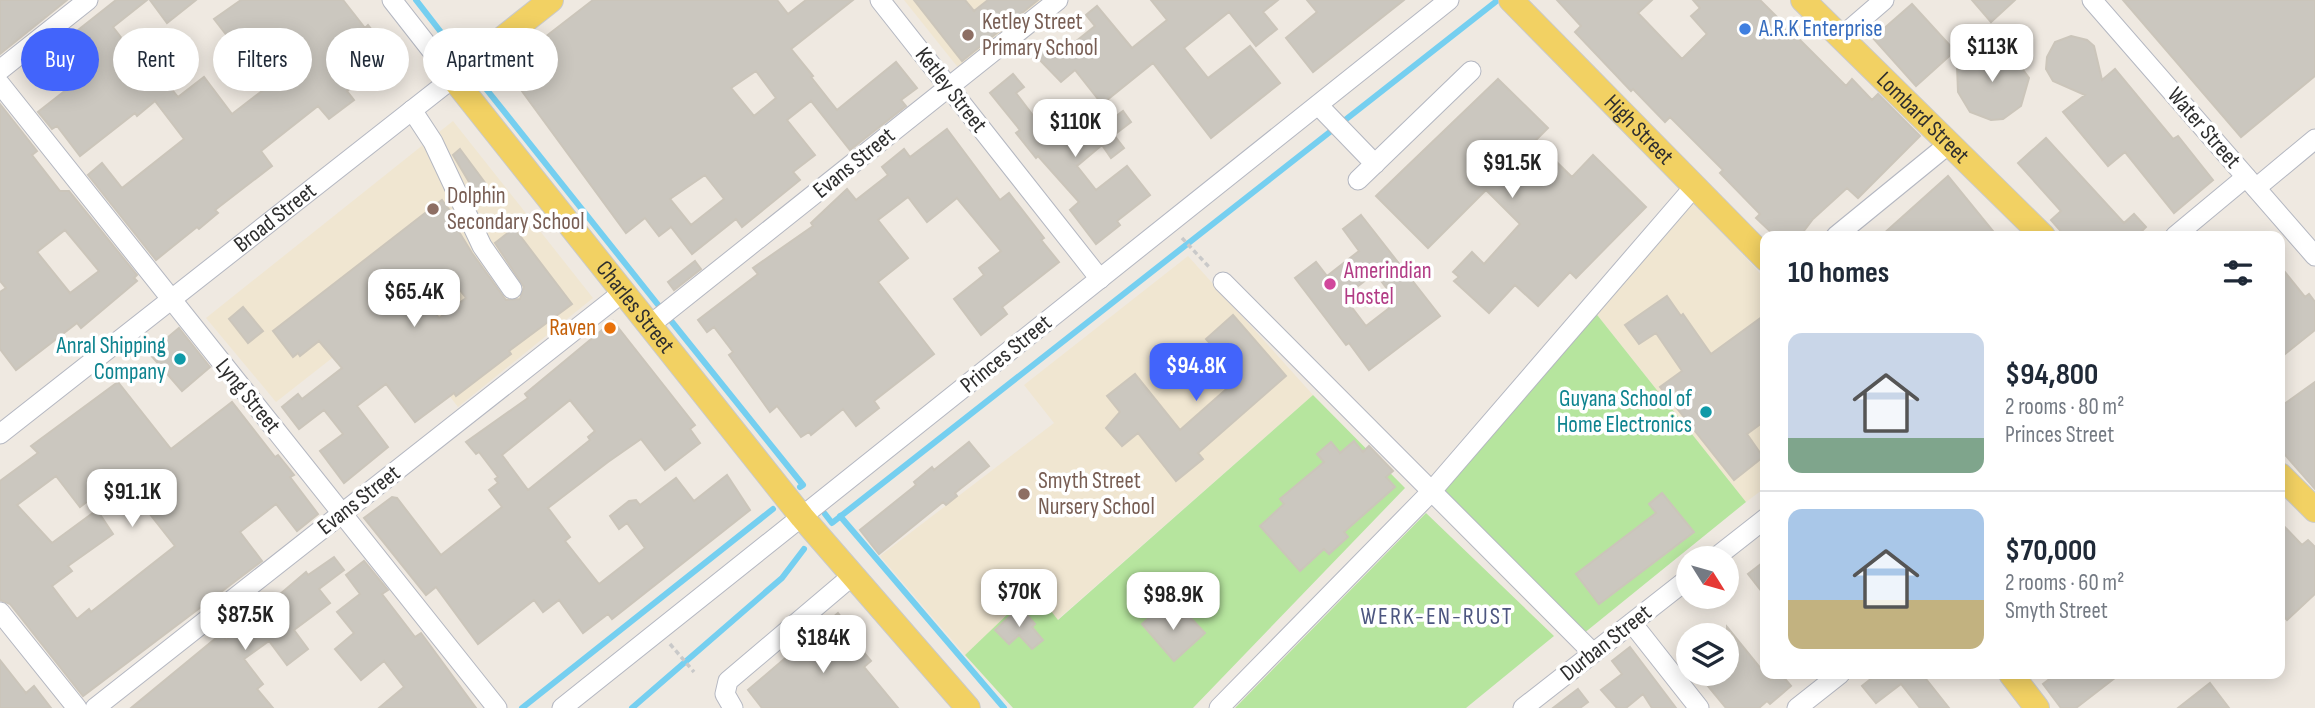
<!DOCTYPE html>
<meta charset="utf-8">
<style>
body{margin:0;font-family:"Sofia Sans Condensed",sans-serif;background:#f2f2f3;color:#1f2937;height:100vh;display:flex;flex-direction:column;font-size:26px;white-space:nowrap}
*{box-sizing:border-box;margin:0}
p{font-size:23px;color:#747a83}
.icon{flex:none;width:38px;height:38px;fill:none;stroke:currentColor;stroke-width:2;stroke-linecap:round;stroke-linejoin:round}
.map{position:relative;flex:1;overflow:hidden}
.sheet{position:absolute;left:1760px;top:231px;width:525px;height:448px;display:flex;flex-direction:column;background:#fff;border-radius:14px;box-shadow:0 4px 18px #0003}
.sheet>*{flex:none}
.hud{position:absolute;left:21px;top:28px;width:665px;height:63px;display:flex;gap:14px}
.needle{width:46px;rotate:127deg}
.tools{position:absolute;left:1676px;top:546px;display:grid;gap:14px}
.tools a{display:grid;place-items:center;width:63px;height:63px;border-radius:50%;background:#fff;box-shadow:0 4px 18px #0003;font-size:35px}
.price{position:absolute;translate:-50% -60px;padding:0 16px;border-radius:14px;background:#fff;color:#222;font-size:23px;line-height:46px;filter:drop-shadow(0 2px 4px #0008)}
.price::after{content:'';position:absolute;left:50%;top:42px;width:21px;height:16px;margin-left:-10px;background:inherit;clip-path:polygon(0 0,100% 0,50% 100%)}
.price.selected{background:#4264fb;color:#fff}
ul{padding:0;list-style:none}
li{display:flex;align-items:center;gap:21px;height:175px;padding:0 28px}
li+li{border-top:2px solid #e0e1e3}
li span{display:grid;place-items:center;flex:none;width:196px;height:140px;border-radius:14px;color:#555}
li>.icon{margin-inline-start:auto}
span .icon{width:84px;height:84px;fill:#fffc;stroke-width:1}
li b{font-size:30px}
h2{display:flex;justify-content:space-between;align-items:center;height:84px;padding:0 28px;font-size:30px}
.tag{padding:0 24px;border-radius:32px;background:#fff;box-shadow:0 4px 18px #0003;font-size:24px;line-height:63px}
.tag.selected{background:#4264fb;color:#fff}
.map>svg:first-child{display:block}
</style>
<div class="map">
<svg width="2315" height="708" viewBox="0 0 2315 708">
<rect width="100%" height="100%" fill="#efe9e1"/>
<path fill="#f0e6d1" d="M904 0H1048L960 70Z
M453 121 593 298 458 407 387 315 276 402 206 318Z
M1693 200 1766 280V487L1746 502 1594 311Z
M1188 256 1313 395 1057 620 1034 590 965 655 880 556 1054 423 1024 385Z"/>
<path fill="#b6e59e" d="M1594 311 1746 502 1583 634 1440 490Z
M1313 395 1405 488 1193 708H1013L965 655 1034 589 1058 620Z
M1426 513 1554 636 1466 708H1235Z"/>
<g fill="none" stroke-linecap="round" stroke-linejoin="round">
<path stroke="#75cff0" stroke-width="6" d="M416 0 454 49
M475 75 663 311
M672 322 803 485 800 487
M825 514 832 523 1498 0
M840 516 1004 708
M522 708 773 509
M632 708 782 578 804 549"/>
</g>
<path fill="#cbc7bf" stroke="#cbc5ba" stroke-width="2" fill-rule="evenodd" d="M0 0H67L0 54Z
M116 0H147L113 27 148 72 154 67 178 97 204 77 232 114 262 91 233 54 238 50 214 19 241 0H343L365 28 368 25 383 44 379 47 382 52 369 62 375 69 347 91 354 100 329 119 318 106 261 151 272 166 215 210 218 213 199 229 197 227 156 260 88 175 102 163 122 188 184 139 155 101 137 116 135 113 80 156 57 126 52 129 38 112 71 86 44 51 66 33 68 36 73 34Z
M150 0H196L167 23Z
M593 0H777L788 14 806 0H853L791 49 813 76 811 77 837 110 896 62 917 88 901 100 906 106 850 150 811 101 787 120 815 155 793 172 800 180 742 227 736 219 692 254 671 227 659 236 645 218 626 233 505 68ZM756 71 776 98 754 116 731 88ZM705 175 724 199 691 225 670 199Z
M914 0H965L974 11 988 0H1038L962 61Z
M1151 0H1278L1263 12 1277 29 1256 46 1229 12 1184 48 1208 78 1250 46 1280 83 1211 138 1153 63 1102 104 1075 70 1061 82 1036 56 1051 44 1060 54 1095 26 1086 15 1097 6 1132 48 1167 20Z
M1307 0H1404L1313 72 1286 38 1317 12Z
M1557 0H1652L1638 13 1682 59 1707 34 1691 16 1700 8 1693 0H1760L1846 86 1852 79 1872 100 1878 94 1920 136 1858 198 1847 188 1813 219 1800 236H1775L1756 218 1760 214 1720 173 1723 170 1670 117 1665 122 1633 89 1631 91 1575 32 1581 26Z
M1972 0H2015L1991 22Z
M2123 0H2315V76L2241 137Z
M1912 4 1955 51 1916 86 1873 38Z
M2071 36 2087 40 2094 46 2102 80 2115 69 2173 139 2178 136 2213 180 2174 213 2125 152 2108 166 2063 112 2085 95 2053 81 2046 69 2047 57 2055 42Z
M1989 49 2012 55 2029 78 2021 106 2003 119 1991 120 1970 112 1958 92 1957 66 1977 52Z
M1013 74 1024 87 1016 93 1035 118 1055 101 1087 138 1123 111 1131 122 1114 135 1124 148 1111 158 1102 145 1077 166 1096 190 1127 166 1150 195 1117 221 1120 225 1096 244 1070 210 1079 202 1038 156 1036 158 1016 133 1020 130 990 93Z
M1498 79 1548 128 1535 141 1572 177 1593 155 1646 207 1576 278 1570 272 1538 306 1515 285 1489 313 1454 281 1459 277 1453 272 1472 252 1484 264 1520 224 1486 190 1428 248 1376 196Z
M0 104 37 151 32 155 60 191H69L137 275 134 278 137 281 81 328 77 323 16 370 0 349V292L6 288 0 281ZM65 230 99 271 70 293 37 252Z
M947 129 1000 200 1009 193 1044 238 1041 240 1059 262 1002 307 1007 314 981 335 954 299 984 275 979 268 1001 251 957 198 927 222 908 197 878 220 908 258 878 282 934 354 874 401 879 408 856 426 843 409 811 435 809 432 801 437 777 406 770 412 729 355 733 352 714 327 707 332 698 320 758 274 753 268 813 226 811 223 847 189 856 200 888 175 882 167 904 149 910 157Z
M2046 138 2124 223 2134 214 2146 227 2137 236H2065L2051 220 2061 211 2018 163Z
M460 149 486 184 475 192 453 155Z
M1948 176 1997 236H1881Z
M442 200 454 216 458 225 456 227 472 253 506 300 520 299 524 287 495 243 514 228 572 304 509 351 511 354 456 396 454 393 415 422 386 384 357 406 388 447 344 483 320 451 343 434 324 410 299 429 282 407 298 394 302 399 342 368 319 341 300 356 298 353 293 357 273 331ZM446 272 466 298 439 318 420 292Z
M1361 215 1440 316 1369 370 1349 343 1346 345 1295 278 1316 262 1327 276 1359 251 1343 229ZM1375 273 1397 302 1366 326 1344 297Z
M695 261 701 269 674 290 668 282Z
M2280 266 2305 297 2309 294 2315 302V330L2280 358Z
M1667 296 1681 316 1683 314 1711 354 1766 314V420L1747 434 1763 457 1734 480 1660 387 1682 371 1656 333 1639 344 1625 325Z
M243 307 263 331 248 343 229 319Z
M1233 315 1286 376 1198 453 1203 459 1176 481 1138 433 1122 446 1106 428 1120 412 1107 396 1135 374 1180 430 1240 377 1206 339Z
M613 321 695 425 690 429 700 443 665 470 641 439 608 462 548 508 570 537 565 541 599 584 645 548 627 523 619 529 610 516 629 501 636 500 640 505 676 478 694 501 727 475 750 510 612 619 608 614 583 633 559 600 543 612 534 600 478 644 436 587 426 595 364 518 392 497 397 498 441 555 464 537 502 507 489 490 498 483 495 479 498 477 479 452 476 454 466 442 528 398 525 394ZM570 400 595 431 588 437 590 440 528 490 502 455Z
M179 328 210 367 182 391 149 353Z
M118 382 171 449 232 402 275 457 278 455 294 475 290 477 318 514 297 531 276 504 240 532 262 561 83 696 10 604 0 600V481L38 453 31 446ZM56 476 80 507 120 476 175 546 91 612 89 609 77 619 52 586 72 571 68 566 113 534 97 510 52 543 17 505Z
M2315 382V489L2280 449V407Z
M1354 441 1363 452 1369 446 1393 471 1386 477 1395 487 1344 532 1348 537 1329 554 1324 549 1300 571 1260 526 1284 504 1280 499 1324 462 1317 454 1331 442 1340 453Z
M969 442 989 466 955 493 957 496 946 505 943 502 879 554 860 530 916 485 914 482 932 467 934 470Z
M1662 493 1694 532 1599 604 1576 574 1656 513 1649 504Z
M2280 522 2302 545 2308 540 2315 547V594L2287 620 2280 612Z
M334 557 344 570 319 589 330 603 294 630 308 649 287 665 269 641 244 659 263 684 257 689 273 708H131L221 634 226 640 306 572 308 575Z
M1766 560V597L1748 574Z
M364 561 388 590 382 594 415 637 421 633 476 708H379L404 687 384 661 361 680 335 649 354 633 337 612 360 594 346 575Z
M1163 605 1179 622 1187 614 1205 633 1174 661 1142 624Z
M1020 607 1035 624 1032 627 1043 640 1032 649 1019 635 1009 644 995 630Z
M838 613 854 633 850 636 871 661 864 667 898 708H762L748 690Z
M1727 627 1770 680 1781 674 1791 686 1770 704 1767 701 1759 708H1726L1698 674H1727Z
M1630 647 1676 708H1652L1643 694 1626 708H1617L1601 690 1622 674 1612 661Z
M0 660 26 693 34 686 51 708H0Z
M1877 674H1922L1949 708H1920L1901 684 1876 703 1862 686Z
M2056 674H2120L2076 708H2061L2043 684Z
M2210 683 2229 708H2178Z
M1578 689 1588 702 1580 708H1553Z"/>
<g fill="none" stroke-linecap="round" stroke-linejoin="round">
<defs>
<g id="minor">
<path d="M880 0 1100 279"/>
<path d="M2092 0 2315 256"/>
<path d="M1840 38 1884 0"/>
<path d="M0 70 88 0"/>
<path d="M0 84 497 708"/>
<path d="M1318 105 1375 164"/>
<path d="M412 110 433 142 482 246 512 289"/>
<path d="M1358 180 1471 71"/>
<path d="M2256 188 2315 139"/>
<path d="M1836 236 1950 143"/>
<path d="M2175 236 2246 177"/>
<path d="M1223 282 1593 653"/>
<path d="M650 325 1058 0"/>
<path id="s1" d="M0 434 453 78 392 0"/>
<path d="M1715 558 1766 518"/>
<path d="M0 612 77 708"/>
<path d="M1632 623 1699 708"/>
<path d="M95 708 623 292"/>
<path d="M562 708 1449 0"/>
<path d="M733 708 725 694 728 681 852 576"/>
<path d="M1219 708 1430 493 1694 187"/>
<path d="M1523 708 1689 578"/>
<path d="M1797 708 1840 674"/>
</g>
<g id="major">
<path id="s2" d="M551 0 453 78 802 517 968 708"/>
<path id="s3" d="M1511 0 1766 259"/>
<path id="s4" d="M1803 0 2043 236"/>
<path d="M2280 475 2315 510"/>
<path d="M2011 674 2037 708"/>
</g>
</defs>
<use href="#minor" stroke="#b4b7c1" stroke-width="21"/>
<use href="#major" stroke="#c9c9c9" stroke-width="26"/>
<path stroke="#c9c9c9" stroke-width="3.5" stroke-dasharray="5 3.5" stroke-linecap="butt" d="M1182 238 1210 268
M670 644 694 672"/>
<use href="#minor" stroke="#fff" stroke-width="19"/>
<use href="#major" stroke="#f2d163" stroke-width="24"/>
</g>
<circle fill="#3f7fe0" stroke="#fff" stroke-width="2.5" cx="1745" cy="29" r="7"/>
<g fill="#8d6e63" stroke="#fff" stroke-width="2.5">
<circle cx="968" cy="35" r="7"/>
<circle cx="433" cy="209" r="7"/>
<circle cx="1024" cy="494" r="7"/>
</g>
<circle fill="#d1479c" stroke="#fff" stroke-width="2.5" cx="1330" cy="284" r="7"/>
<circle fill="#e8710a" stroke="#fff" stroke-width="2.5" cx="610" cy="328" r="7"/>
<g fill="#0f9aa8" stroke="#fff" stroke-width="2.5">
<circle cx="180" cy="359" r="7"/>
<circle cx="1706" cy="412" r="7"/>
</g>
<g text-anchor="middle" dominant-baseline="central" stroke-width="7" stroke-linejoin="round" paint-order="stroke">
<g font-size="23" fill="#785e54" stroke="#fff" text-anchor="start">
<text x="982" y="22">Ketley Street<tspan x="982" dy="26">Primary School</tspan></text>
<text x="447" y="196">Dolphin<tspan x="447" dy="26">Secondary School</tspan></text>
<text x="1038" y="481">Smyth Street<tspan x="1038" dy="26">Nursery School</tspan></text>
</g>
<g font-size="23" fill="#366cbe" stroke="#fff" text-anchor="start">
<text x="1759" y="29">A.R.K Enterprise</text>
</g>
<g font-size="23" fill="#2e2e2e" stroke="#fff">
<text transform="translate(951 90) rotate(52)">Ketley Street</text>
<text stroke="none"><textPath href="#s4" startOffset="168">Lombard Street</textPath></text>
<text transform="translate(2204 128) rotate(49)">Water Street</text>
<text stroke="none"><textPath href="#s3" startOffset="182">High Street</textPath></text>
<text transform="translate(854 163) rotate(-39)">Evans Street</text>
<text stroke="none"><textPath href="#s1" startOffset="350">Broad Street</textPath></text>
<text stroke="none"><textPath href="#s2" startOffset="418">Charles Street</textPath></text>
<text transform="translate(1006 354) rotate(-39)">Princes Street</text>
<text transform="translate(248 396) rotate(51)">Lyng Street</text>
<text transform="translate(359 500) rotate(-38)">Evans Street</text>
<text transform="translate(1606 643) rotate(-38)">Durban Street</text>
</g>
<g font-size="23" fill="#b23c85" stroke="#fff" text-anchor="start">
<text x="1344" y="271">Amerindian<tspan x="1344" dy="26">Hostel</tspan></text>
</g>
<g font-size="23" fill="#c56008" stroke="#fff" text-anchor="end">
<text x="596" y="328">Raven</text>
</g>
<g font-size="23" fill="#0d838f" stroke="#fff" text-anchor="end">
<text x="166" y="346">Anral Shipping<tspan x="166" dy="26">Company</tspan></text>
<text x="1692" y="399">Guyana School of<tspan x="1692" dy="26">Home Electronics</tspan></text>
</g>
<g font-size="24" letter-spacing="2" fill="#4d5680" stroke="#fff">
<text x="1437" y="616">WERK-EN-RUST</text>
</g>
</g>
</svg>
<div class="tools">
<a><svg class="needle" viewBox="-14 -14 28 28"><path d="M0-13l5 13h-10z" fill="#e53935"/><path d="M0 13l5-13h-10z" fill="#747a83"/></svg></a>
<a><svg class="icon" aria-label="layers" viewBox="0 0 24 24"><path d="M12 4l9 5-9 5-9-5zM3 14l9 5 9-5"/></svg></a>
</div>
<b class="price" style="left:1992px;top:84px">$113K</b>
<b class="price" style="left:1075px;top:159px">$110K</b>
<b class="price" style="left:1512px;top:200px">$91.5K</b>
<b class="price" style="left:414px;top:329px">$65.4K</b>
<b class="price selected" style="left:1196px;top:403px">$94.8K</b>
<b class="price" style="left:132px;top:529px">$91.1K</b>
<b class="price" style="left:1019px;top:629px">$70K</b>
<b class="price" style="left:1173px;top:632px">$98.9K</b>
<b class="price" style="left:245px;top:652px">$87.5K</b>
<b class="price" style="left:823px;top:675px">$184K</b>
<div class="hud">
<a class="tag selected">Buy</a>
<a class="tag">Rent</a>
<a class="tag">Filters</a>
<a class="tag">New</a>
<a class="tag">Apartment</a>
</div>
<section class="sheet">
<h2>10 homes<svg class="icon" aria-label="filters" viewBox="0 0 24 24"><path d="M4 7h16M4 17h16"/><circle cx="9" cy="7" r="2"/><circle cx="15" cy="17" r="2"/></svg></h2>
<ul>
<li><span style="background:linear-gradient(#c9d6e8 75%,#7fa58c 0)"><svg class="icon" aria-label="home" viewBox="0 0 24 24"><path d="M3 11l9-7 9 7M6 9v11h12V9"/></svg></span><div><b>$94,800</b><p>2 rooms · 80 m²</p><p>Princes Street</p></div></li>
<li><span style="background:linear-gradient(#a9c7e8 65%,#c2b280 0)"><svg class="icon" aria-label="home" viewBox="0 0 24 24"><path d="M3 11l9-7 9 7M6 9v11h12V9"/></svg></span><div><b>$70,000</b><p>2 rooms · 60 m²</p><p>Smyth Street</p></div></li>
</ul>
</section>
</div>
